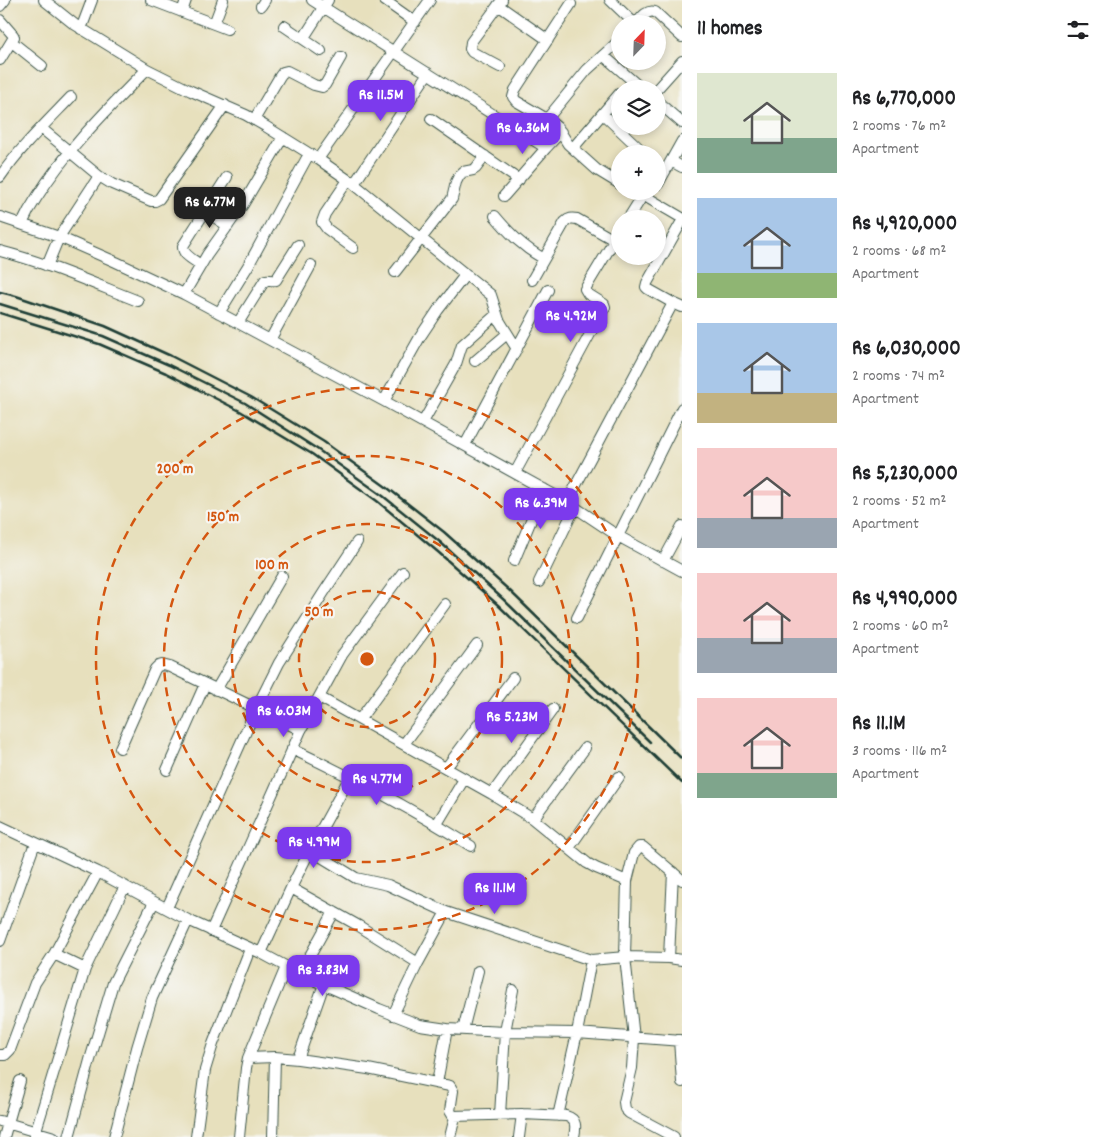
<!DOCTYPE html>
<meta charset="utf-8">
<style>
body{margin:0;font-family:Dekko,sans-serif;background:#f2f2f2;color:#202124;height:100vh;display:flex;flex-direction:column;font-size:19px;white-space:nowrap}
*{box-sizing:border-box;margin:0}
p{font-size:16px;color:#757577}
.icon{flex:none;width:28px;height:28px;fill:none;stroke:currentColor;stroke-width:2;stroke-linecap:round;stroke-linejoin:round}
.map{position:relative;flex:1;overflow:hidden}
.side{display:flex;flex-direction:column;background:#fff;width:425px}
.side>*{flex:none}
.needle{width:32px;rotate:23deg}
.tools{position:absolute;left:611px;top:15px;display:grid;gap:10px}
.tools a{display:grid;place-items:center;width:55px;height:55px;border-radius:50%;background:#fff;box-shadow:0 2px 8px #0003;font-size:25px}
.price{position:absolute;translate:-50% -42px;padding:0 11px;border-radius:10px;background:#7c3aed;color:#fff;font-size:16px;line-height:32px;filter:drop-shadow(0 1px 2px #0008)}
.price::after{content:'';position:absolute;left:50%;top:30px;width:15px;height:11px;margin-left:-8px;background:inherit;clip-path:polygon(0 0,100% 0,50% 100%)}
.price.selected{background:#222;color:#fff}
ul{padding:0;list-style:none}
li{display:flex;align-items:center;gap:15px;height:125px;padding:0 15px}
li span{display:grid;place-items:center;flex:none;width:140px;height:100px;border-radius:0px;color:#555}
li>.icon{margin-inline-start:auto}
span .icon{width:60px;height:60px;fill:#fffc;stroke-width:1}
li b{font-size:21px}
h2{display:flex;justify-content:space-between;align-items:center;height:60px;padding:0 15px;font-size:21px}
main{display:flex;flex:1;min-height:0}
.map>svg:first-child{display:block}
</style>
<main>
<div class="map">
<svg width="682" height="1137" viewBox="0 0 682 1137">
<rect width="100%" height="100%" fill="#f6f6f2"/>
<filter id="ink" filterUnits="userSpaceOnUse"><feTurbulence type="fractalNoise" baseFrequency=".02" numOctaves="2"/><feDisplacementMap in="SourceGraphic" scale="10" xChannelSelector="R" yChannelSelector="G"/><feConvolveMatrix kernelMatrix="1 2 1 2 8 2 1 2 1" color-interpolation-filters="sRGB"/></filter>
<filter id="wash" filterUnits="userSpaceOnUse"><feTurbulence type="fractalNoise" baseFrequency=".0096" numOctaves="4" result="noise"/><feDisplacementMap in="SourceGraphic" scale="20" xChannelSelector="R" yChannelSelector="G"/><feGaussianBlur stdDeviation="1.12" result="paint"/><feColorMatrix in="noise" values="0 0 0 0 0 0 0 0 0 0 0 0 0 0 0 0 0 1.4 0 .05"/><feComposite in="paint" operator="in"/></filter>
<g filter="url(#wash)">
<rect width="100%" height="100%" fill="#e7e0bd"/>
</g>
<g filter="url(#ink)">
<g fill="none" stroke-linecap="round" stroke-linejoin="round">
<defs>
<path id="minor" d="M44 0 74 24 147 69 191 91 246 115 265 126 318 159 354 184 491 295 499 320 517 349
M151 0 227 29
M312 0 546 148
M384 0 415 22
M610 0 635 24
M571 4 515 90 513 97 516 101 547 119 558 128 568 144 597 170 620 184
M498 5 548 40
M0 6 5 0
M261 6 265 0
M182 12 186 0
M0 20 13 35 14 37 0 60
M214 24 223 0
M636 24C641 18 647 9 655 12L682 37
M284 26 321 51
M81 29 92 0
M303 39 328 0
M12 42 42 66
M604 56 642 89
M500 67 472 52 470 49 471 42 502 0
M657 89 682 61
M658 102 682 123
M603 114 641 150
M431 119 519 180
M547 119 587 70 620 40
M254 120 280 76 283 72 287 71 314 85 322 87 325 85 341 57
M41 128 99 176 112 184 151 201H155L159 199 225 105
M573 148 620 93
M318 159 430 0
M671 161 682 167
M0 177C20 148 46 123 71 97
M348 180 325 214 322 222 327 229 353 248
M354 184 428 73
M658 184 682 141
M636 191 682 218
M504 196 546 148 561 132
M205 211 228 226
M495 216C510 234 523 247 544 259
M0 217 59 237 116 262 184 294 384 401 567 502 618 536 682 571
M628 219 643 195
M682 221 647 283 646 287 648 289 673 303 682 307
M22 224C26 215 31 206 37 197 67 149 108 109 147 69
M0 251C47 263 92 283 138 301
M201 265C194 260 182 255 183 246L227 177
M47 266 59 237 99 176
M395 272 452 199 456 182 459 176 463 172 473 170 476 168 485 156
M532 280 565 222C569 218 572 218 577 219L614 240
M184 294 207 255 244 203 283 137
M219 313 248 266 309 154
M238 323 265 280C269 279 271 281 276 280L298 245
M270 340 311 265
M475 361 507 334
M384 401 420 337 438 310 466 274
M423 422 456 364 462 345 497 314
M465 445 548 290
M515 473 603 310 605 307 604 304 588 294 585 289 620 231
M567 502 673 303
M514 561 544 489
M663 561 682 526
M539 582 575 507
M577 618 682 408
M216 690 282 576
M319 697 492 794 533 819 587 863 596 868 627 881
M360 719 445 604
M404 744 477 645
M120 748 155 669 158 666 162 665 170 667 301 730
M292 749C354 778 414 810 471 846
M446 768 513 678
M167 770 205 684
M492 794 553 709
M533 819 585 748
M437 824 464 779
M0 826 98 872 188 920 261 953 300 974 379 1009 420 1025 447 1029 505 1032 577 1033 682 1041
M569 848 619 777
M310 850 356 878 388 885 446 912 591 960 625 957 669 958 682 960
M291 888 359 926 418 963
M167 908 256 709 279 663 324 592 357 542
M211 931 301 730 342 655 403 572
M0 941 35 843
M261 953 291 888 310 850 350 777
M54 954 85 969
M669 958 673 872
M300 974 334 912
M393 1015 418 963 446 912
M463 1030 478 971
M679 1040 682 1082
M0 1055H5L10 1050 35 983 54 954 98 872
M248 1058 275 1057 298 1059 368 1069 450 1086 453 1091 450 1111 453 1116 522 1114 566 1116C577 1119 576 1127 574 1137
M298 1059 324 984
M437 1083 447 1029
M500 1115 505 1032 513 990
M558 1116 577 1033 591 960
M0 1121 54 1137
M4 1137 20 1081
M34 1137 85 969 125 886
M69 1137 90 1060 113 983 154 902
M114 1137 137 1048 152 998 188 920
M196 1137 205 1070 213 1044 250 949
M239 1137 246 1068 248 1058 286 967
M273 1137 275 1057
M450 1137 455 1117
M519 1137 522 1114
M674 1137 629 1113 625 1109 624 1102 632 1068 634 1038 625 957 627 881 634 853 639 847H643L682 880"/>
</defs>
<use href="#minor" stroke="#3d5549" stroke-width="12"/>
<use href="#minor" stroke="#fff" stroke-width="10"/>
<path stroke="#1f3d34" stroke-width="2.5" d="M0 292 16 296 105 326 171 356 251 397 324 442 389 489 444 532 510 591 682 759
M0 304 103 336 169 365 245 403 317 449 383 496 440 542 504 600 650 742
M0 313 99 344 166 373 240 411 312 454 377 501 438 552 498 605 682 783"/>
</g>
</g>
<g fill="none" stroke="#d45610" stroke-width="2.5" stroke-dasharray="9 6">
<circle cx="367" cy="659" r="68"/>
<circle cx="367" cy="659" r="135"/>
<circle cx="367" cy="659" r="203"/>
<circle cx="367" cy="659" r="271"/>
</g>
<circle cx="367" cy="659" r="8" fill="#d45610" stroke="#f6f6f2" stroke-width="2.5"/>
<g font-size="15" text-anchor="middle" font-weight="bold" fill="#d45610" stroke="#f6f6f2" stroke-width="4.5" stroke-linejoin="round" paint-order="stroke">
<text x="175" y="473">200 m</text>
<text x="223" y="521">150 m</text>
<text x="272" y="569">100 m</text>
<text x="319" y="616">50 m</text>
</g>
</svg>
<div class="tools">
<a><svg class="needle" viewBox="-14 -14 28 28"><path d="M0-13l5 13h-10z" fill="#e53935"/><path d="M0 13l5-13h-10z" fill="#757577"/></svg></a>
<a><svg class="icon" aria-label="layers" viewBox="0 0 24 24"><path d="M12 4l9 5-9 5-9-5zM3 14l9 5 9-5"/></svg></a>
<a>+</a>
<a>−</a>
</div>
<b class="price" style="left:381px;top:122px">Rs 11.5M</b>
<b class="price" style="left:523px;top:155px">Rs 6.36M</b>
<b class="price selected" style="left:210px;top:229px">Rs 6.77M</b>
<b class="price" style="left:571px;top:343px">Rs 4.92M</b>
<b class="price" style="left:541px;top:530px">Rs 6.39M</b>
<b class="price" style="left:284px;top:738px">Rs 6.03M</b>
<b class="price" style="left:512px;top:744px">Rs 5.23M</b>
<b class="price" style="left:377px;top:806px">Rs 4.77M</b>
<b class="price" style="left:314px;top:869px">Rs 4.99M</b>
<b class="price" style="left:495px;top:915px">Rs 11.1M</b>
<b class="price" style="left:323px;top:997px">Rs 3.83M</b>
</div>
<section class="side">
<h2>11 homes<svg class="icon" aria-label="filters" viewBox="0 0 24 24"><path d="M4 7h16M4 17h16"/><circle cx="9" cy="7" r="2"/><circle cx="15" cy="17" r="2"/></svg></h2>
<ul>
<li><span style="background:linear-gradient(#dfe7d0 65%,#7fa58c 0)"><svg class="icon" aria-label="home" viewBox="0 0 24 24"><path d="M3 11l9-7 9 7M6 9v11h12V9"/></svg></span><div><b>Rs 6,770,000</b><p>2 rooms · 76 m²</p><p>Apartment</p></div></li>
<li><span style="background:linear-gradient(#a9c7e8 75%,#8fb573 0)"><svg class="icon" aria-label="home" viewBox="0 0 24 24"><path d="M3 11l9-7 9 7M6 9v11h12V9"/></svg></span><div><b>Rs 4,920,000</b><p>2 rooms · 68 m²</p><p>Apartment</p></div></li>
<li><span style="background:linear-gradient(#a9c7e8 70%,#c2b280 0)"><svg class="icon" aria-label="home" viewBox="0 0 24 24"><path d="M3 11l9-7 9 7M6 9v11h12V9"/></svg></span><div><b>Rs 6,030,000</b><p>2 rooms · 74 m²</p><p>Apartment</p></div></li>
<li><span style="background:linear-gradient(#f6c9c9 70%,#9aa5b1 0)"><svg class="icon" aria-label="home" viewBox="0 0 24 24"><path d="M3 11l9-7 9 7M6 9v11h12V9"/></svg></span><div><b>Rs 5,230,000</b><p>2 rooms · 52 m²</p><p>Apartment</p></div></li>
<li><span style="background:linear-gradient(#f6c9c9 65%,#9aa5b1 0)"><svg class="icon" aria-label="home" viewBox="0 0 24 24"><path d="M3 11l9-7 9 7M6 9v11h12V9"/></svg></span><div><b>Rs 4,990,000</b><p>2 rooms · 60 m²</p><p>Apartment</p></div></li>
<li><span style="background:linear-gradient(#f6c9c9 75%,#7fa58c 0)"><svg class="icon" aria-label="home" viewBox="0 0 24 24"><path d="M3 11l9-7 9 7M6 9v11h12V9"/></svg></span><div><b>Rs 11.1M</b><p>3 rooms · 116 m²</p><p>Apartment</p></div></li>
</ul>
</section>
</main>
